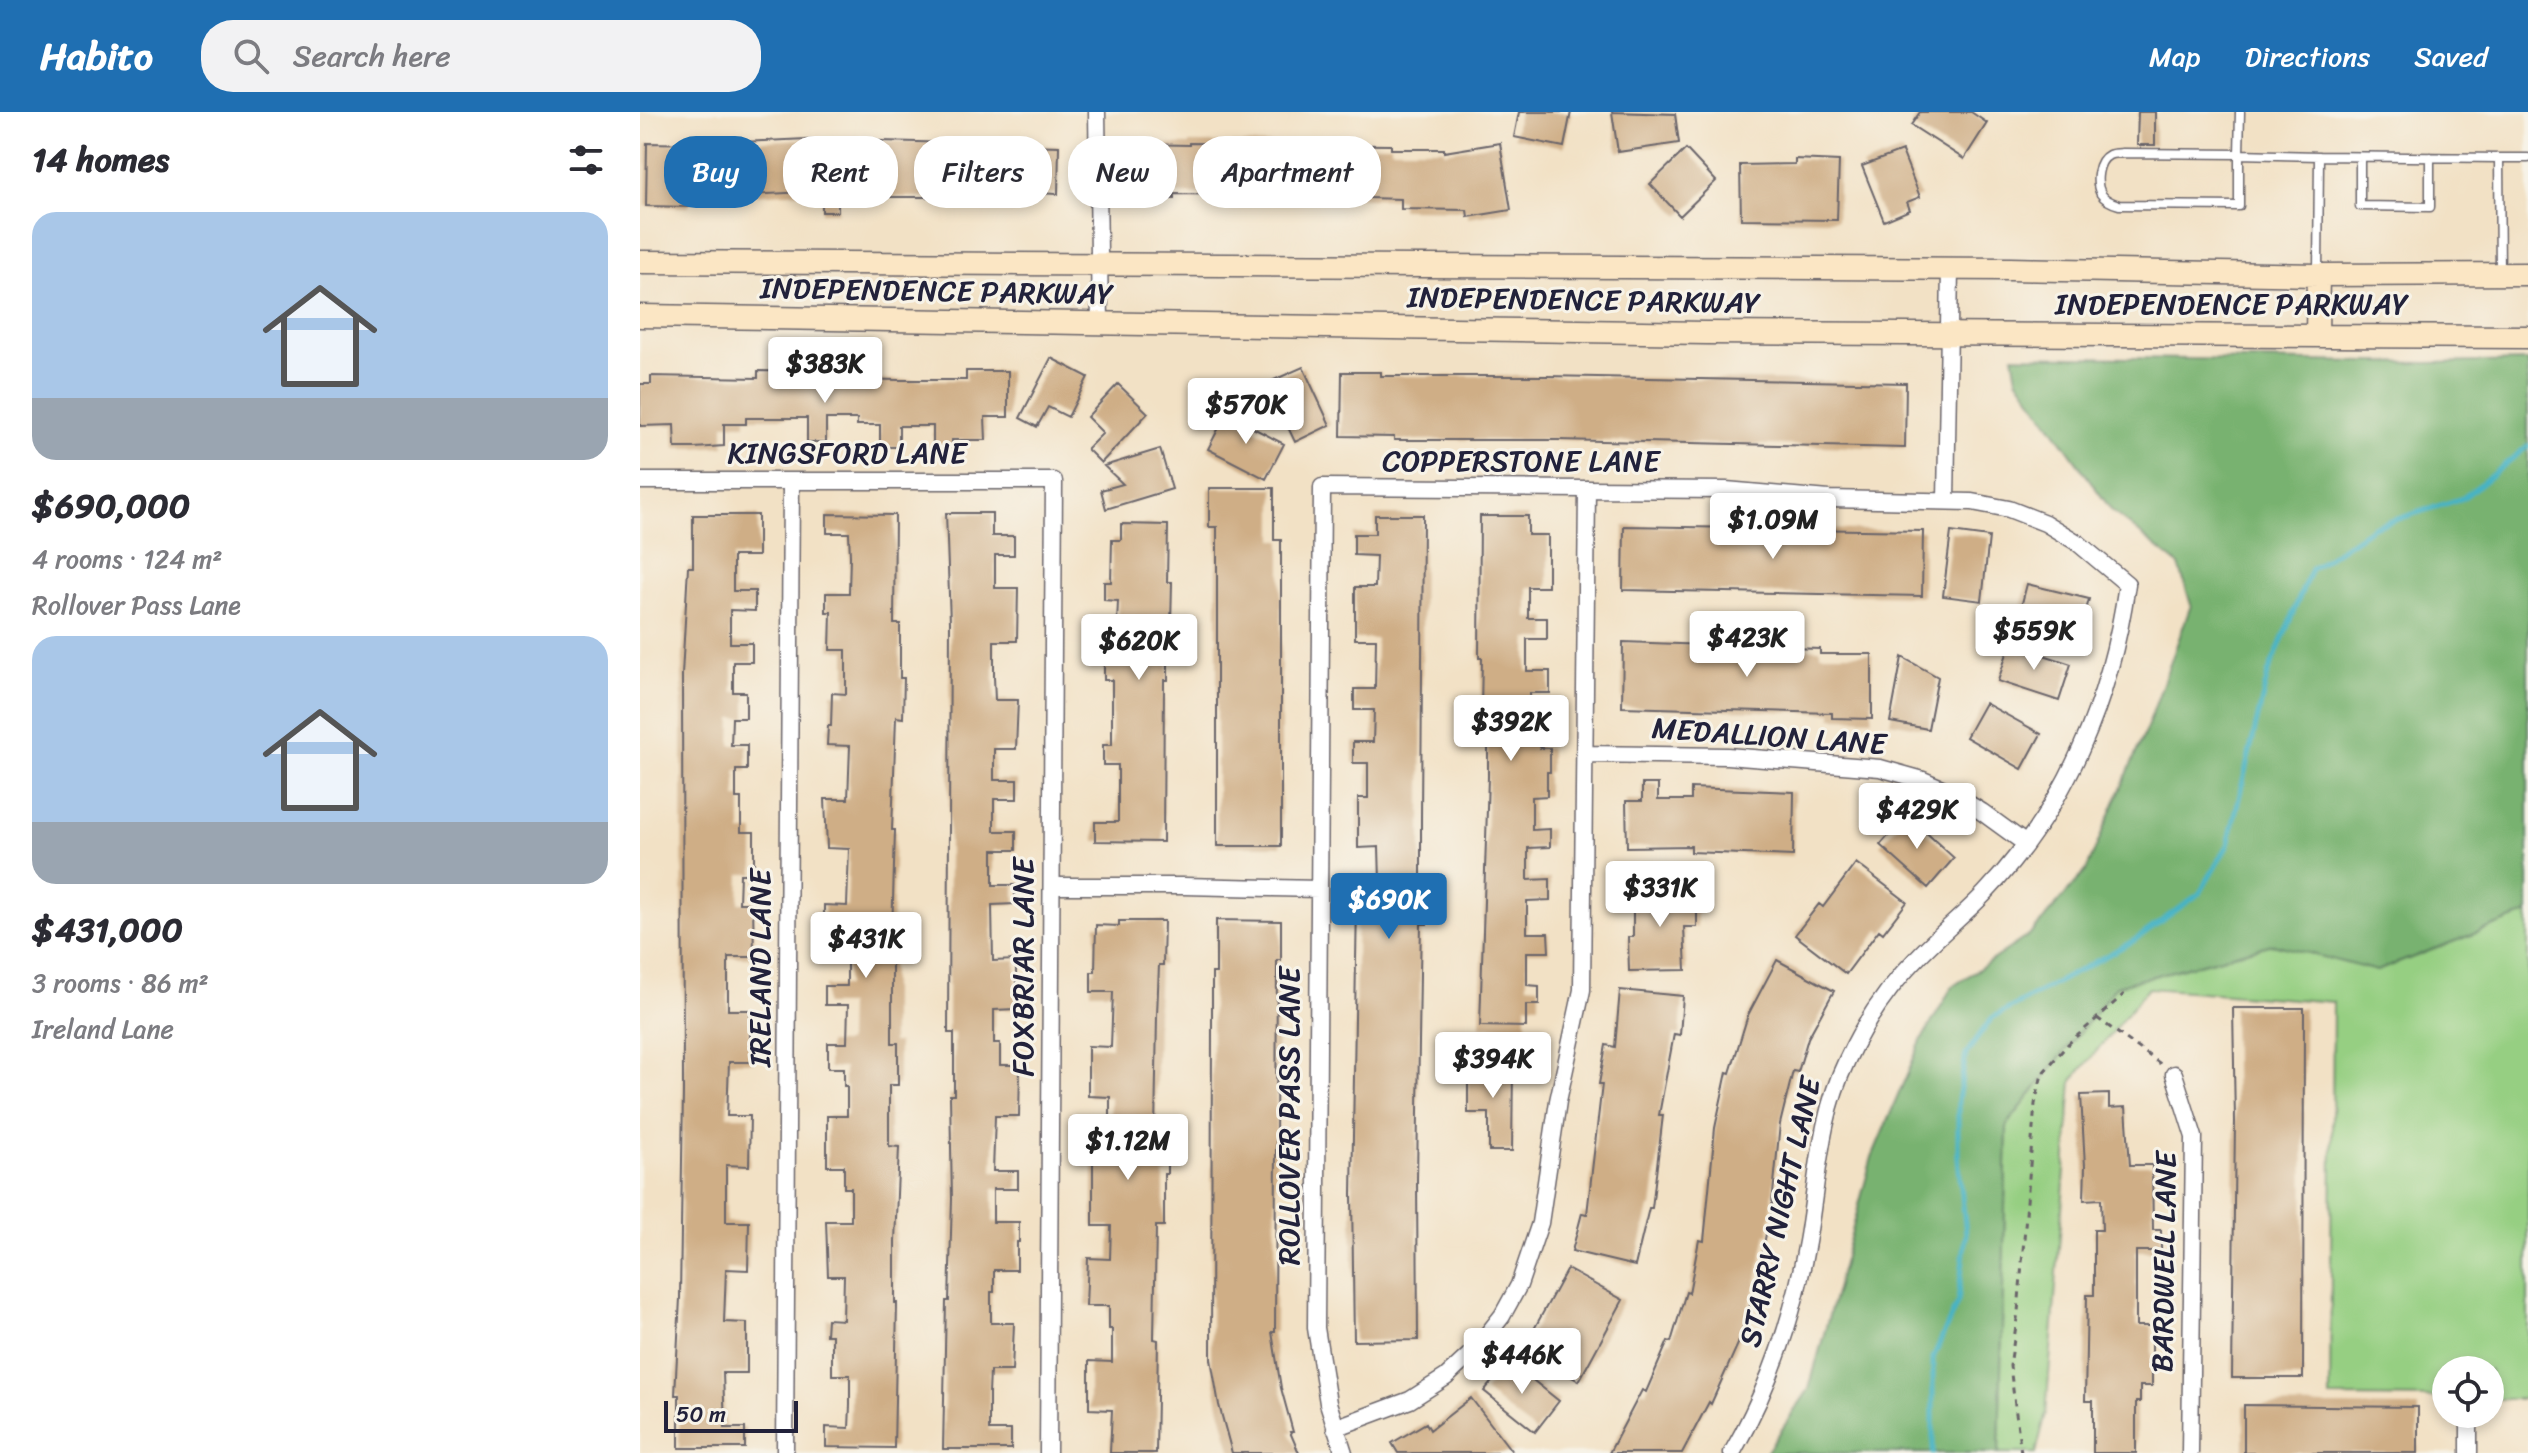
<!DOCTYPE html>
<meta charset="utf-8">
<style>
body{margin:0;font-family:Sriracha,sans-serif;background:#f2f2f3;color:#2b2b33;height:100vh;display:flex;flex-direction:column;font-size:30px;white-space:nowrap}
*{box-sizing:border-box;margin:0}
p{font-size:26px;color:#7c7c81}
.icon{flex:none;width:44px;height:44px;fill:none;stroke:currentColor;stroke-width:2;stroke-linecap:round;stroke-linejoin:round}
.map{position:relative;flex:1;overflow:hidden}
.drawer{display:flex;flex-direction:column;background:#fff;width:640px}
.drawer>*{flex:none}
.banner{position:absolute;left:24px;top:24px;width:760px;height:72px;display:flex;gap:16px}
.tools{position:absolute;left:1792px;top:1244px;display:grid;gap:16px}
.tools a{display:grid;place-items:center;width:72px;height:72px;border-radius:50%;background:#fff;box-shadow:0 4px 12px #0003;font-size:40px}
.scale{position:absolute;left:24px;bottom:20px;width:134px;box-sizing:border-box;padding-left:8px;border:4px solid #22223b;border-top:0;font-size:22px;line-height:28px;white-space:nowrap;color:#22223b;-webkit-text-stroke:6px #f7f3e8;paint-order:stroke}
.price{position:absolute;translate:-50% -68px;padding:0 18px;border-radius:8px;background:#fff;color:#222;font-size:26px;line-height:52px;filter:drop-shadow(0 2px 4px #0008)}
.price::after{content:'';position:absolute;left:50%;top:48px;width:24px;height:18px;margin-left:-12px;background:inherit;clip-path:polygon(0 0,100% 0,50% 100%)}
.price.active{background:#1f6fb2;color:#fff}
ul{padding:0;list-style:none}
li{display:grid;align-content:center;gap:16px;height:424px;padding:0 32px}
li span{display:grid;place-items:center;height:248px;border-radius:24px;color:#555}
li>.icon{margin-inline-start:auto}
span .icon{width:144px;height:144px;fill:#fffc;stroke-width:1}
li b{font-size:34px}
h2{display:flex;justify-content:space-between;align-items:center;height:96px;padding:0 32px;font-size:34px}
.pill{padding:0 28px;border-radius:32px;background:#fff;box-shadow:0 4px 12px #0003;font-size:28px;line-height:72px}
.pill.active{background:#1f6fb2;color:#fff}
header{display:flex;align-items:center;gap:48px;box-sizing:border-box;height:112px;padding:0 40px;background:#1f6fb2;color:#fff}
header strong{font-size:38px}
nav{display:flex;gap:44px;margin-inline-start:auto;font-size:28px}
.search{width:560px;height:72px;background:#f2f2f3;display:flex;align-items:center;gap:20px;box-sizing:border-box;padding:0 28px;border-radius:32px;color:#7c7c81;font-size:30px}
main{display:flex;flex:1;min-height:0}
.map>svg:first-child{display:block}
</style>
<header>
<strong>Habito</strong>
<div class="search"><svg class="icon" aria-label="search" viewBox="0 0 24 24"><circle cx="10" cy="10" r="6"/><path d="M15 15l6 6"/></svg>Search here</div>
<nav><a>Map</a><a>Directions</a><a>Saved</a></nav>
</header>
<main>
<section class="drawer">
<h2>14 homes<svg class="icon" aria-label="filters" viewBox="0 0 24 24"><path d="M4 7h16M4 17h16"/><circle cx="9" cy="7" r="2"/><circle cx="15" cy="17" r="2"/></svg></h2>
<ul>
<li><span style="background:linear-gradient(#a9c7e8 75%,#9aa5b1 0)"><svg class="icon" aria-label="home" viewBox="0 0 24 24"><path d="M3 11l9-7 9 7M6 9v11h12V9"/></svg></span><div><b>$690,000</b><p>4 rooms · 124 m²</p><p>Rollover Pass Lane</p></div></li>
<li><span style="background:linear-gradient(#a9c7e8 75%,#9aa5b1 0)"><svg class="icon" aria-label="home" viewBox="0 0 24 24"><path d="M3 11l9-7 9 7M6 9v11h12V9"/></svg></span><div><b>$431,000</b><p>3 rooms · 86 m²</p><p>Ireland Lane</p></div></li>
</ul>
</section>
<div class="map">
<svg width="1888" height="1341" viewBox="0 0 1888 1341">
<rect width="100%" height="100%" fill="#f7f3e8"/>
<filter id="ink" filterUnits="userSpaceOnUse"><feTurbulence type="fractalNoise" baseFrequency=".0125" numOctaves="2"/><feDisplacementMap in="SourceGraphic" scale="16" xChannelSelector="R" yChannelSelector="G"/><feConvolveMatrix kernelMatrix="1 2 1 2 8 2 1 2 1" color-interpolation-filters="sRGB"/></filter>
<filter id="wash" filterUnits="userSpaceOnUse"><feTurbulence type="fractalNoise" baseFrequency=".006" numOctaves="4" result="noise"/><feDisplacementMap in="SourceGraphic" scale="32" xChannelSelector="R" yChannelSelector="G"/><feGaussianBlur stdDeviation="1.8" result="paint"/><feColorMatrix in="noise" values="0 0 0 0 0 0 0 0 0 0 0 0 0 0 0 0 0 1.4 0 .05"/><feComposite in="paint" operator="in"/></filter>
<g filter="url(#wash)">
<rect width="100%" height="100%" fill="#f2e1c5"/>
<path fill="#96cf82" stroke="#5c785e" stroke-width="2" d="M1888 801V1287H1850V1258H1806V1286L1690 1285 1693 890 1508 876 1432 969 1406 1301 1396 1341H1359L1367 1013 1476 874 1633 832 1737 859Z"/>
<path fill="#78b270" stroke="#4d6a56" stroke-width="2" d="M1373 244 1786 251 1888 249V801L1737 859 1633 832 1476 874 1367 1013 1359 1341H1126L1169 1277 1232 1045 1281 929 1312 875 1392 821 1446 759 1508 613 1551 493 1539 453 1472 399 1377 266Z"/>
<g fill="none" stroke-linecap="round" stroke-linejoin="round">
<path stroke="#47b3c5" stroke-width="5" d="M1293 1341V1246L1318 1189 1326 1122 1318 1046V988L1326 942 1352 906 1495 828 1560 781 1588 733 1628 562 1671 457 1733 415 1823 386 1888 334"/>
</g>
<g id="blocks">
<path fill="#cfae86" d="M879 0H931L924 35 874 25Z
M972 0 1035 2 1039 31 978 40Z
M1280 0H1331L1347 11 1324 47 1271 13Z
M1498 0H1515V33H1497Z
M102 27V30L167 27 419 34 418 82 367 80V87H352L353 79 314 78V85H198V100H182V85H166V80L50 86 49 95 6 94 7 31 59 32V29Z
M549 31 751 33V37H804V40L860 31 871 98 828 105 827 98 761 97V87L696 85V88H644L602 87V83L534 82V87L498 86 500 32 549 33Z
M1046 37 1076 69 1040 104 1010 72Z
M1262 39 1280 85 1267 90 1270 98 1244 109 1222 54Z
M1155 47 1199 49 1197 108 1101 107 1100 53 1155 52Z
M411 246 448 265 428 305 408 295 397 315 380 306Z
M663 255 690 313 655 330 627 271Z
M118 259 209 261V267L259 268H326V259H368V305H345L346 328H312V336H293V314H259V335H240V313H217V307H186V330H167V306H106V312H84V334L54 336H35L34 313 0 314V272H11V264L118 266Z
M702 260H741V264H906L1266 271 1265 336 918 328H754V325L701 324Z
M478 272 508 301 461 351 447 337 463 321 447 305Z
M586 302 644 332 626 367 568 337Z
M520 337 532 377 466 397 461 378 483 372 464 354Z
M569 376H634V428H641V734H577V415H569Z
M306 401H352V424H374V443H355V476H378L377 529H354V565L355 588H378L376 637H354V668H377V687H354V719H376V738H353V773H375V792L352 793 353 849 376 848V897L354 898V931H360V953H380L379 1004H355L353 1059H378V1077H353V1110H379V1130H377V1158H354V1180H351V1211H374L372 1259H350L349 1282V1318H371V1337H303L306 1189H309L312 1087 310 983H314V921H308L310 510Z
M187 402 255 403 254 512H260V566H264L263 606 256 605 252 718H255L252 823V931H258V973H249V1034L259 1035 255 1129V1191H257L254 1336 186 1335V1315L209 1316 210 1293V1263H192V1223H186L187 1207 203 1208 204 1164H188L186 1109H211V1076H204V1054H187V1004H207V974H204V956H188V931H207L208 893H185V874H207V842H184V793L207 794 209 737 187 736 185 687H208L210 634 187 633 188 614H191L192 581 206 582V538H190L191 500H186V481H209L210 444 209 421H187Z
M53 403H118V444H93V479H115V499L90 498V531H112V550H93V580H106V606H92L91 633H107V658H96V686H101V720H114V762H100L99 791H113L114 845H88V898H110V928H114V950H89L87 1004H110L109 1054 86 1053V1110H109L108 1158 86 1157 84 1210 107 1211V1261H83L85 1316H105V1336H39V1283H35L40 1186 43 980 42 563 48 455H53Z
M735 403H783L781 707V769H787V812H781L780 861 777 1068 778 1228 714 1229 712 1082 717 790H735V769H740L739 735 718 736V686H728V651H713V630H733L734 598H714V577H735L736 527H715V475H735L736 444 714 443V422H735Z
M840 404H888V423H908V475H888V506H907V527H887V559H910V581H890L889 614H900V636H910V660H907V684L892 685V718L910 717V735L888 736V768L910 767V788L887 789V821H908L909 840H887V873L899 874V893H886V915L840 914 848 665V600H841L842 546H839Z
M481 412 528 413 527 470H532L531 512H528V568H524L523 730 455 729V710H478V653H463V633H472V568H464V542L482 543 483 512H477L478 489 464 488V470H471L472 428H481Z
M984 414 1283 419 1282 484 983 478Z
M1311 420 1349 425 1342 489 1303 484Z
M1387 472 1449 487 1439 526 1377 510Z
M983 530 1180 537V542H1232V607L1192 606V601L982 595Z
M1370 532 1431 552 1419 589 1358 569Z
M1262 545 1298 565 1288 617 1250 610Z
M1345 591 1401 622 1382 657 1326 625Z
M1002 672H1018V688H1051V676L1154 680 1153 744 1051 740V734L987 735 986 689H1002Z
M1267 703 1314 746 1288 776 1240 733Z
M1216 751 1267 790 1243 821 1239 818 1206 862 1155 823 1179 792 1183 795Z
M993 773H1012V781L1057 780V815H1044L1046 858 989 859 988 825H993Z
M576 808 641 809V848H637L635 1220H632L641 1276 653 1320H650L659 1341H592L579 1293 571 1247 572 914V861H576Z
M479 809H524L523 853H519L517 903 515 1020H527V1062H524V1114H516L514 1227 518 1228 516 1341H470L472 1298 449 1297V1249L472 1250V1217H469V1194H446L448 1146 470 1147 471 1114H453V1036H470V985L448 984V934L471 935 473 880H451V860H455L456 813 479 814Z
M1137 848 1194 879 1168 926 1158 960 1153 959 1140 1012 1129 1122H1126L1116 1174 1098 1232 1071 1292 1069 1290 1042 1341H969L1002 1278 1006 1280 1028 1229 1031 1230 1046 1180 1049 1181 1059 1128 1064 1129 1075 1016 1087 960 1090 961 1108 903Z
M980 878 1043 884 1040 923 1034 922 1019 1003H1023L1012 1096H1009L995 1154 932 1139 942 1101 947 1102 962 972H959L966 933 975 935Z
M1593 896H1664L1663 1266H1592L1595 1009Z
M828 944H843V953L873 954 872 1039H849V1001H828Z
M1469 982V996L1486 995 1490 1053H1512L1513 1118H1521V1139H1496V1214H1512V1274H1500V1290H1496V1341H1453V1289H1445L1447 1183H1454V1118H1462L1461 1087 1444 1088 1445 1054 1441 983Z
M927 1157 983 1188 939 1269 883 1237Z
M869 1249 919 1289 895 1320 844 1279Z
M831 1286 873 1341H758L752 1331 786 1311 790 1318Z
M1604 1293 1778 1295V1341H1604Z"/>
</g>
</g>
<g filter="url(#ink)">
<use href="#blocks" fill-opacity="0" stroke="#6b656b" stroke-width="2"/>
<g fill="none" stroke-linecap="round" stroke-linejoin="round">
<defs>
<path id="lane" d="M1600 0 1599 42 1679 44 1678 162
M1483 41 1599 42V94L1479 93C1472 91 1465 88 1461 82 1455 71 1457 49 1469 43 1473 41 1478 42 1483 41Z
M1679 44 1859 46
M1720 45V94L1790 95V45
M1860 161 1859 46H1888"/>
<path id="street" d="M457 0 460 213
M0 369H414L408 1341
M1306 388 1310 157
M945 642 1087 644 1240 656 1283 668 1304 677 1342 700 1386 732
M412 774H544L679 777
M1534 962 1554 1025 1550 1341
M695 1316 770 1288 806 1265 836 1237 862 1204 879 1173 900 1111 918 989 942 878 947 377
M145 1341 151 370
M704 1341 688 1291 676 1216 682 375 1086 378 1189 387 1332 390 1369 397 1405 411 1438 431 1487 472C1471 588 1426 696 1345 781 1324 803 1300 822 1279 844 1249 874 1225 909 1207 948 1179 1006 1178 1068 1167 1130 1154 1204 1129 1276 1092 1341
M1829 1341V1302"/>
<path id="secondary" d="M0 150 1370 157 1678 163 1888 162
M0 204 1066 221 1888 225
M1677 223 1678 163"/>
</defs>
<use href="#lane" stroke="#6b656b" stroke-width="11"/>
<use href="#street" stroke="#6b656b" stroke-width="19"/>
<use href="#secondary" stroke="#6b656b" stroke-width="25"/>
<path stroke="#6b656b" stroke-width="3" stroke-dasharray="6 6" stroke-linecap="butt" d="M1457 906 1522 953
M1381 1341 1370 1254 1378 1200 1395 992 1402 962 1428 932 1484 882"/>
<use href="#lane" stroke="#fff" stroke-width="8"/>
<use href="#street" stroke="#fff" stroke-width="16"/>
<use href="#secondary" stroke="#fbe6c4" stroke-width="22"/>
</g>
</g>
<g text-anchor="middle" dominant-baseline="central" stroke-width="6" stroke-linejoin="round" paint-order="stroke">
<g font-size="30" fill="#22223b" stroke="#f7f3e8">
<text transform="translate(297 179) rotate(1)">INDEPENDENCE PARKWAY</text>
<text transform="translate(944 188) rotate(1)">INDEPENDENCE PARKWAY</text>
<text x="1592" y="192">INDEPENDENCE PARKWAY</text>
<text x="207" y="341">KINGSFORD LANE</text>
<text x="881" y="349">COPPERSTONE LANE</text>
<text transform="translate(1129 624) rotate(4)">MEDALLION LANE</text>
<text transform="translate(383 855) rotate(-90)">FOXBRIAR LANE</text>
<text transform="translate(120 856) rotate(-90)">IRELAND LANE</text>
<text transform="translate(649 1004) rotate(-90)">ROLLOVER PASS LANE</text>
<text transform="translate(1140 1100) rotate(-77)">STARRY NIGHT LANE</text>
<text transform="translate(1524 1150) rotate(-89)">BARDWELL LANE</text>
</g>
</g>
</svg>
<div class="tools">
<a><svg class="icon" aria-label="locate" viewBox="0 0 24 24"><circle cx="12" cy="12" r="6"/><path d="M12 2v4M12 18v4M2 12h4M18 12h4"/></svg></a>
</div>
<div class="scale">50 m</div>
<b class="price" style="left:185px;top:293px">$383K</b>
<b class="price" style="left:606px;top:334px">$570K</b>
<b class="price" style="left:1133px;top:449px">$1.09M</b>
<b class="price" style="left:1394px;top:560px">$559K</b>
<b class="price" style="left:1107px;top:567px">$423K</b>
<b class="price" style="left:499px;top:570px">$620K</b>
<b class="price" style="left:871px;top:651px">$392K</b>
<b class="price" style="left:1277px;top:739px">$429K</b>
<b class="price" style="left:1020px;top:817px">$331K</b>
<b class="price active" style="left:749px;top:829px">$690K</b>
<b class="price" style="left:226px;top:868px">$431K</b>
<b class="price" style="left:853px;top:988px">$394K</b>
<b class="price" style="left:488px;top:1070px">$1.12M</b>
<b class="price" style="left:882px;top:1284px">$446K</b>
<div class="banner">
<a class="pill active">Buy</a>
<a class="pill">Rent</a>
<a class="pill">Filters</a>
<a class="pill">New</a>
<a class="pill">Apartment</a>
</div>
</div>
</main>
